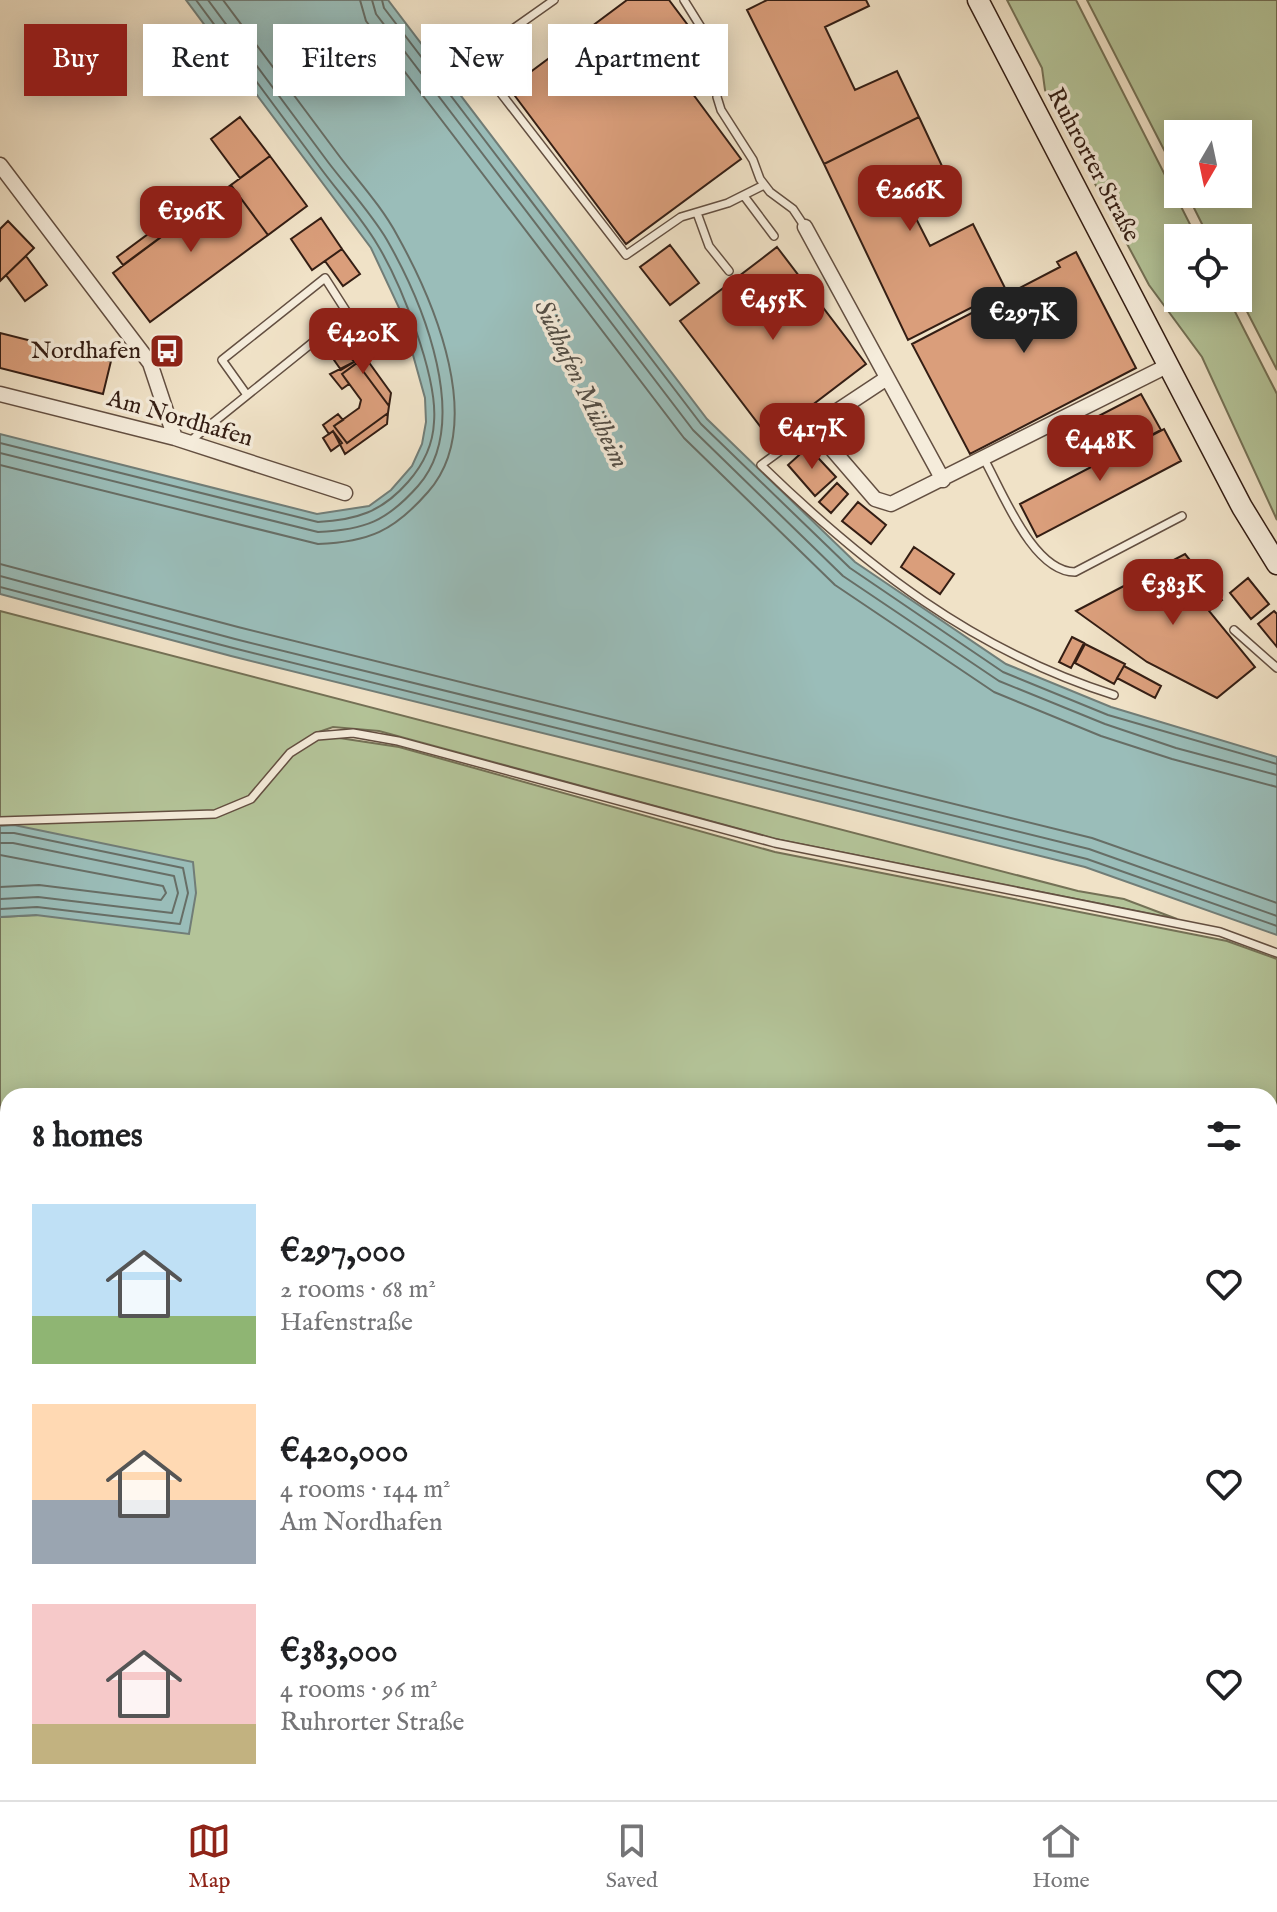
<!DOCTYPE html>
<meta charset="utf-8">
<style>
body{margin:0;font-family:"IM FELL English",serif;background:#f2f2f2;color:#202124;height:100vh;display:flex;flex-direction:column;font-size:30px;white-space:nowrap}
*{box-sizing:border-box;margin:0}
p{font-size:26px;color:#757577}
.icon{flex:none;width:44px;height:44px;fill:none;stroke:currentColor;stroke-width:2;stroke-linecap:round;stroke-linejoin:round}
.map{position:relative;flex:1;overflow:hidden}
.sheet{position:absolute;left:0px;top:1088px;width:1278px;height:712px;display:flex;flex-direction:column;background:#fff;border-radius:24px 24px 0 0;box-shadow:0 4px 20px #0003}
.sheet>*{flex:none}
.guide{position:absolute;left:24px;top:24px;width:800px;height:72px;display:flex;gap:16px}
.needle{width:52px;rotate:189deg}
.fabs{position:absolute;left:1164px;top:120px;display:grid;gap:16px}
.fabs a{display:grid;place-items:center;width:88px;height:88px;border-radius:0px;background:#fff;box-shadow:0 4px 20px #0003;font-size:40px}
.price{position:absolute;translate:-50% -68px;padding:0 18px;border-radius:16px;background:#8f2418;color:#fff;font-size:26px;line-height:52px;filter:drop-shadow(0 2px 4px #0008)}
.price::after{content:'';position:absolute;left:50%;top:48px;width:24px;height:18px;margin-left:-12px;background:inherit;clip-path:polygon(0 0,100% 0,50% 100%)}
.price.on{background:#222;color:#fff}
ul{padding:0;list-style:none}
li{display:flex;align-items:center;gap:24px;height:200px;padding:0 32px}
li span{display:grid;place-items:center;flex:none;width:224px;height:160px;border-radius:0px;color:#555}
li>.icon{margin-inline-start:auto}
span .icon{width:96px;height:96px;fill:#fffc;stroke-width:1}
li b{font-size:34px}
h2{display:flex;justify-content:space-between;align-items:center;height:96px;padding:0 32px;font-size:34px}
.tag{padding:0 28px;border-radius:0px;background:#fff;box-shadow:0 4px 20px #0003;font-size:28px;line-height:72px}
.tag.on{background:#8f2418;color:#fff}
.tab-bar{display:flex;justify-content:space-around;align-items:center;height:112px;border-top:2px solid #e0e0e0;background:#fff;font-size:22px;color:#757577}
.tab-bar a{display:grid;justify-items:center;gap:4px}
.tab-bar .on{color:#8f2418}
.map>svg:first-child{display:block}
</style>
<div class="map">
<svg width="1277" height="1800" viewBox="0 0 1277 1800">
<rect width="100%" height="100%" fill="#f0e2c7"/>
<filter id="stains"><feTurbulence type="fractalNoise" baseFrequency=".0025" numOctaves="4"/><feColorMatrix values="0 0 0 0 .2 0 0 0 0 .09 0 0 0 0 .02 0 0 0 .5 -.17"/></filter>
<radialGradient id="worn" r=".72"><stop offset=".6" stop-color="#630" stop-opacity="0"/><stop offset="1" stop-color="#630" stop-opacity=".3"/></radialGradient>
<path fill="#b4c499" stroke="#747156" stroke-width="2" fill-rule="evenodd" d="M1007 0H1076L1197 238H1178V298H1228L1277 394V520L1202 357 1149 285 1045 90 1042 68Z
M1087 0H1277V370L1238 294V238H1209L1187 194H1238V134H1178V177Z
M0 611 1078 891 1124 899 1177 919 780 840 379 731 333 727 313 734 399 747 775 852 1227 941 1277 959V1800H0V1639L5 1604 0 1597V917L36 915 14 825 0 826ZM8 1096H1270V1792H8Z"/>
<path fill="#9abdb9" stroke="#717d77" stroke-width="2" d="M186 0H388L707 419 855 562 1006 664 1111 707 1277 757V935L1085 867 231 656 0 594V434L317 514 369 506 391 490 412 466 422 444 426 422 425 398 401 312 371 248Z
M14 825 193 862 196 893 189 934 36 915 0 917V826Z
M0 1141H8V1375L0 1373Z"/>
<g fill="none" stroke-linecap="round" stroke-linejoin="round">
<path stroke="#676e66" stroke-width="2" d="M360 0 366 21 684 438 835 585 994 692 1101 736 1172 759 1277 787
M372 0 376 14 693 430 843 576 999 681 1105 724 1176 748 1277 775
M382 0 384 8 701 424 850 568 1003 672 1108 715 1277 764
M0 443 318 522C356 520 382 512 408 482 423 465 433 445 434 422 438 377 401 283 377 244 361 217 338 192 319 166 278 111 237 55 196 0
M0 453 318 532C365 530 387 521 418 486 473 423 423 303 387 240 371 213 347 187 328 162 288 108 248 54 208 0
M0 465 318 544C369 542 394 531 428 492 487 425 435 303 397 235 382 207 359 182 340 157 301 104 262 52 223 0
M0 564 238 627 1092 838 1277 903
M0 576 235 639 1089 849 1277 916
M0 587 233 648 1087 859 1277 926
M0 833H14L183 868 188 893 180 924 37 907 0 909
M0 843H13L174 876 178 893 172 913 38 897 0 899
M0 855 163 886 166 893 161 900 39 885 0 887"/>
</g>
<path fill="#da9e7b" stroke="#341e14" stroke-width="2" d="M627 0H669L714 60 684 82 741 159 626 244 509 88Z
M767 0H866L869 6 825 27 855 90 897 71 919 117 824 164 747 10Z
M240 117 270 156 240 178 211 139Z
M919 117 942 166 900 187 930 246 973 224 1006 290 908 340 824 164Z
M270 156 307 206 268 235 231 185Z
M231 185 268 235 150 322 113 273Z
M186 206 192 214 123 265 117 257Z
M321 218 342 249 312 270 291 239Z
M8 221 34 248 0 281V229Z
M670 245 699 283 670 305 640 267Z
M777 247 866 364 769 438 680 321Z
M342 249 360 274 343 286 325 261Z
M1076 252 1136 368 970 454 912 344 1060 267 1057 262Z
M26 256 47 285 25 301 6 275Z
M0 333 111 361 103 394 0 368Z
M360 350 391 393 389 406 357 363 342 374 349 384 342 389 330 374 354 362 351 357Z
M346 351 354 362 341 370 334 360Z
M357 363 389 406 388 413 347 443 334 426 359 408 361 400 342 374Z
M1141 394 1161 430 1106 459 1087 422Z
M388 413 387 424 345 454 333 431 329 434 323 425 338 414 343 420 334 426 347 443Z
M1164 429 1181 461 1037 537 1020 504Z
M333 431 342 443 331 451 323 438Z
M808 447 836 477 815 496 788 465Z
M837 483 848 494 831 513 819 502Z
M858 502 886 525 871 544 842 521Z
M914 547 954 574 940 594 901 567Z
M1185 554 1222 600 1209 611 1255 667 1217 698 1147 662 1076 611Z
M1248 578 1269 604 1251 619 1230 593Z
M1274 611 1277 614V647L1258 624Z
M1072 637 1084 643 1071 668 1059 662Z
M1085 644 1125 664 1114 684 1075 663Z
M1124 666 1161 686 1155 698 1117 678Z
M362 1792 363 1800H321L319 1793Z"/>
<g fill="none" stroke-linecap="round" stroke-linejoin="round">
<defs>
<path id="lane" d="M554 0 476 55 493 83 626 255 681 217 728 203 764 185
M684 0 722 61 717 97 721 110 753 160 760 179 770 192 793 209 805 227
M744 196 774 236
M697 213 709 246 729 271
M813 427 761 465C865 566 974 651 1114 695
M189 442 348 314 325 278 222 360 247 395
M984 459C1003 493 1033 572 1075 572L1182 516
M1234 630 1277 668
M0 821 215 814 251 799 290 753 317 736 353 733 398 741 775 843 1220 932 1277 953
M0 1675 8 1677
M501 1792 512 1800"/>
<path id="street" d="M0 165 150 363 175 438
M805 227 943 480
M887 378 813 427 875 499 891 504 1169 365
M0 394 175 438 345 493"/>
<path id="secondary" d="M978 0 1242 507 1277 564"/>
</defs>
<use href="#lane" stroke="#634f41" stroke-width="10"/>
<use href="#street" stroke="#634f41" stroke-width="17"/>
<use href="#secondary" stroke="#341e14" stroke-width="23"/>
<use href="#lane" stroke="#f5ecdb" stroke-width="7"/>
<use href="#street" stroke="#f5ecdb" stroke-width="14"/>
<use href="#secondary" stroke="#f5ecdb" stroke-width="20"/>
</g>
<defs>
<symbol id="bus-square" viewBox="-11 -11 22 22"><rect x="-9" y="-9" width="18" height="18" rx="4" fill="#8f2418" stroke="#f5ecdb"/><path d="M-5-6H5V4H4V6H2V4H-2V6H-4V4H-5ZM-3.5-4V0h7V-4ZM-3.5 1.2v1.5H-2V1.2ZM2 1.2v1.5H3.5V1.2Z" fill="#fff"/></symbol>
</defs>
<g fill-rule="evenodd">
<use href="#bus-square" x="147" y="331" width="40" height="40"/>
</g>
<g text-anchor="middle" dominant-baseline="central" stroke-width="7" stroke-linejoin="round" paint-order="stroke">
<g font-size="24" fill="#341e14" stroke="#f5ecdb">
<text transform="translate(1093 165) rotate(62)">Ruhrorter Straße</text>
<text transform="translate(180 419) rotate(16)">Am Nordhafen</text>
</g>
<g font-size="24" fill="#341e14" stroke="#f5ecdb" text-anchor="end">
<text x="141" y="351">Nordhafen</text>
</g>
<g font-size="26" font-style="italic" fill="#534e46" stroke="#f5ecdb">
<text transform="translate(581 384) rotate(64)">Südhafen Mülheim</text>
</g>
</g>
<rect width="100%" height="100%" filter="url(#stains)"/>
<rect width="100%" height="100%" fill="url(#worn)"/>
</svg>
<div class="fabs">
<a><svg class="needle" viewBox="-14 -14 28 28"><path d="M0-13l5 13h-10z" fill="#e53935"/><path d="M0 13l5-13h-10z" fill="#757577"/></svg></a>
<a><svg class="icon" aria-label="locate" viewBox="0 0 24 24"><circle cx="12" cy="12" r="6"/><path d="M12 2v4M12 18v4M2 12h4M18 12h4"/></svg></a>
</div>
<b class="price" style="left:910px;top:233px">€266K</b>
<b class="price" style="left:191px;top:254px">€196K</b>
<b class="price" style="left:773px;top:342px">€455K</b>
<b class="price on" style="left:1024px;top:355px">€297K</b>
<b class="price" style="left:363px;top:376px">€420K</b>
<b class="price" style="left:812px;top:471px">€417K</b>
<b class="price" style="left:1100px;top:483px">€448K</b>
<b class="price" style="left:1173px;top:627px">€383K</b>
<div class="guide">
<a class="tag on">Buy</a>
<a class="tag">Rent</a>
<a class="tag">Filters</a>
<a class="tag">New</a>
<a class="tag">Apartment</a>
</div>
<section class="sheet">
<h2>8 homes<svg class="icon" aria-label="filters" viewBox="0 0 24 24"><path d="M4 7h16M4 17h16"/><circle cx="9" cy="7" r="2"/><circle cx="15" cy="17" r="2"/></svg></h2>
<ul>
<li><span style="background:linear-gradient(#bfe0f5 70%,#8fb573 0)"><svg class="icon" aria-label="home" viewBox="0 0 24 24"><path d="M3 11l9-7 9 7M6 9v11h12V9"/></svg></span><div><b>€297,000</b><p>2 rooms · 68 m²</p><p>Hafenstraße</p></div><svg class="icon" aria-label="heart" viewBox="0 0 24 24"><path d="M12 20l-8-8c-3-5 5-10 8-4 3-6 11-1 8 4z"/></svg></li>
<li><span style="background:linear-gradient(#ffd9b3 60%,#9aa5b1 0)"><svg class="icon" aria-label="home" viewBox="0 0 24 24"><path d="M3 11l9-7 9 7M6 9v11h12V9"/></svg></span><div><b>€420,000</b><p>4 rooms · 144 m²</p><p>Am Nordhafen</p></div><svg class="icon" aria-label="heart" viewBox="0 0 24 24"><path d="M12 20l-8-8c-3-5 5-10 8-4 3-6 11-1 8 4z"/></svg></li>
<li><span style="background:linear-gradient(#f6c9c9 75%,#c2b280 0)"><svg class="icon" aria-label="home" viewBox="0 0 24 24"><path d="M3 11l9-7 9 7M6 9v11h12V9"/></svg></span><div><b>€383,000</b><p>4 rooms · 96 m²</p><p>Ruhrorter Straße</p></div><svg class="icon" aria-label="heart" viewBox="0 0 24 24"><path d="M12 20l-8-8c-3-5 5-10 8-4 3-6 11-1 8 4z"/></svg></li>
</ul>
</section>
</div>
<nav class="tab-bar">
<a class="on"><svg class="icon" aria-label="map" viewBox="0 0 24 24"><path d="M3 6l6-2 6 2 6-2v14l-6 2-6-2-6 2zM9 4v14M15 6v14"/></svg>Map</a>
<a><svg class="icon" aria-label="saved" viewBox="0 0 24 24"><path d="M7 4h10v16l-5-4-5 4z"/></svg>Saved</a>
<a><svg class="icon" aria-label="home" viewBox="0 0 24 24"><path d="M3 11l9-7 9 7M6 9v11h12V9"/></svg>Home</a>
</nav>
